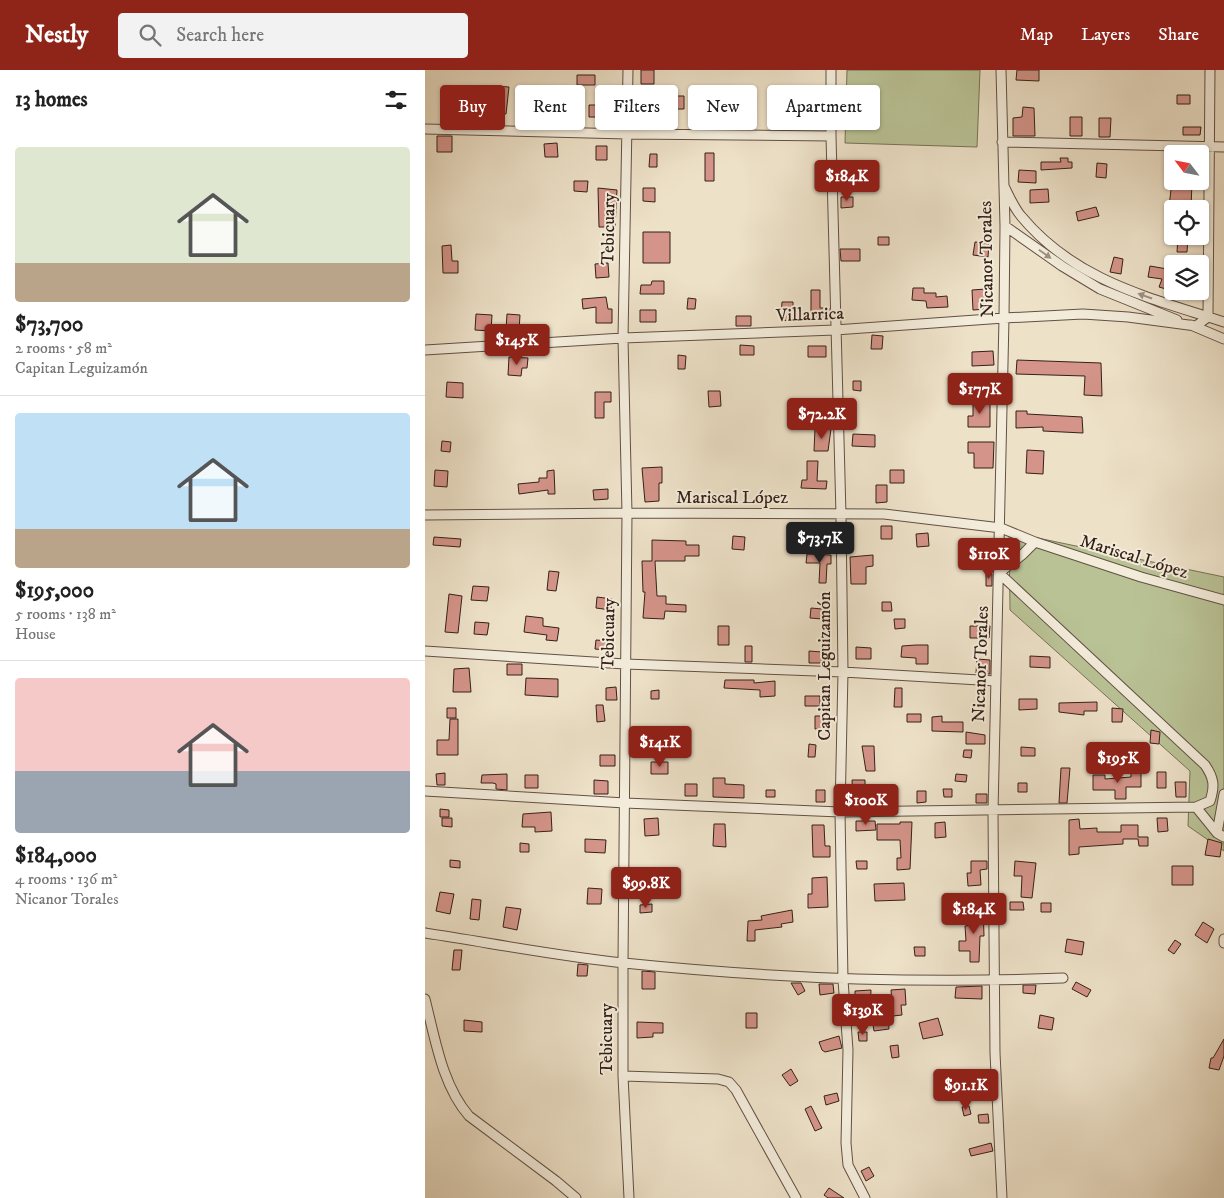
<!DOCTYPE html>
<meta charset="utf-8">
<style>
body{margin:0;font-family:"IM FELL DW Pica",serif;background:#f2f2f2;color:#222;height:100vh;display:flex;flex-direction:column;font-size:19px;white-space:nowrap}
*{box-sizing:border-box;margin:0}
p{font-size:16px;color:#767676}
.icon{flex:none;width:28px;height:28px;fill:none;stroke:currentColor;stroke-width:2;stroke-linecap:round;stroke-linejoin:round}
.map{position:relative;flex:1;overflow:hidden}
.panel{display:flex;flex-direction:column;background:#fff;width:425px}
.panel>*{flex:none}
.hud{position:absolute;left:15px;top:15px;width:475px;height:45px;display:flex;gap:10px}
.needle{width:32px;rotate:302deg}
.controls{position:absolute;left:739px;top:75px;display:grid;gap:10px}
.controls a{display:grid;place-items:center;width:45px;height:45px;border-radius:5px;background:#fff;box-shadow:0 1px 4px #0004;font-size:25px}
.price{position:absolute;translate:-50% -42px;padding:0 11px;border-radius:5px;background:#8f2418;color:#fff;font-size:16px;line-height:32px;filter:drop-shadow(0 1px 2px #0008)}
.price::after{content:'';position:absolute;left:50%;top:30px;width:15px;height:11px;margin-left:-8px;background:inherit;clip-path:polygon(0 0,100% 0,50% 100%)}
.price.on{background:#222;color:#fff}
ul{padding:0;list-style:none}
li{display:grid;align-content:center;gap:10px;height:265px;padding:0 15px}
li+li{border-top:1px solid #e0e0e0}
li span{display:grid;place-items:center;height:155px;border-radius:5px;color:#555}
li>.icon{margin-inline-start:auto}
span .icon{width:90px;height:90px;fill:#fffc;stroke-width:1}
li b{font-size:21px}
h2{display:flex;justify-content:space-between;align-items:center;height:60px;padding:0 15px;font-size:21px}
.pill{padding:0 18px;border-radius:5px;background:#fff;box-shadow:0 1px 4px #0004;font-size:18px;line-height:45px}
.pill.on{background:#8f2418;color:#fff}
header{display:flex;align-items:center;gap:30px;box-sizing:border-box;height:70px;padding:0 25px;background:#8f2418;color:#fff}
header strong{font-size:24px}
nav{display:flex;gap:28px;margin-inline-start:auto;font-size:18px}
.search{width:350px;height:45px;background:#f2f2f2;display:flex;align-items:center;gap:12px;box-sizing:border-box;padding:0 18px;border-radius:5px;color:#767676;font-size:19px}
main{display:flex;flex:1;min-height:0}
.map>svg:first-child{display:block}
</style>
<header>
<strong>Nestly</strong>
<div class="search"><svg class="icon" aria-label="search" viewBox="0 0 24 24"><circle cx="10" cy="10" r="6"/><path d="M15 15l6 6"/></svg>Search here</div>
<nav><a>Map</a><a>Layers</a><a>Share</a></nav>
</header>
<main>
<section class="panel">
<h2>13 homes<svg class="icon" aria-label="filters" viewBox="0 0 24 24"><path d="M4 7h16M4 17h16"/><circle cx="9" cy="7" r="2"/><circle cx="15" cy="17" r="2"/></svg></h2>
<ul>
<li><span style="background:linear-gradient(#dfe7d0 75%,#b9a48a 0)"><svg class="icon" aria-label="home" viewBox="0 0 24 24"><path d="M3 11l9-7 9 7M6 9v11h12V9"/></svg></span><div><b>$73,700</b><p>2 rooms · 58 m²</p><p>Capitan Leguizamón</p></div></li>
<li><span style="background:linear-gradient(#bfe0f5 75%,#b9a48a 0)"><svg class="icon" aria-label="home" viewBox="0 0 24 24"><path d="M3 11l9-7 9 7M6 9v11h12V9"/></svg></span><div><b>$195,000</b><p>5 rooms · 138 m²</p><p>House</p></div></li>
<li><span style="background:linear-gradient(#f6c9c9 60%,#9aa5b1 0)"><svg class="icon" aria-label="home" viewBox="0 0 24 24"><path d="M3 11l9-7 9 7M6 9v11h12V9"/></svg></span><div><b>$184,000</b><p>4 rooms · 136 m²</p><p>Nicanor Torales</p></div></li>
</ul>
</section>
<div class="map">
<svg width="799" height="1128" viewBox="0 0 799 1128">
<rect width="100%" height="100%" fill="#ede1c8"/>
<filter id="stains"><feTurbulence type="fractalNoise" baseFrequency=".004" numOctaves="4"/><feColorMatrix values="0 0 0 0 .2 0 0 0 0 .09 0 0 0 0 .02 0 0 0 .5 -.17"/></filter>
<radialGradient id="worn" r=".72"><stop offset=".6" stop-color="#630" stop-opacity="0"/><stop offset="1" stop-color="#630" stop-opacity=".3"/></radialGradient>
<path fill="#b9c295" stroke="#777156" d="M422 0H555L552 77 420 73Z
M584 462 799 507V781L763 756 765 701 585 540Z"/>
<path fill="#d49489" stroke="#352018" d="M216 0H229V14H216Z
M592 0H614V11L591 10Z
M152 5H170V15H152Z
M70 16 84 17 81 44 67 43Z
M116 22H129V38H116Z
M752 25H765V34H752Z
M232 26H259V39H233Z
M164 35H182L181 48H187V56L173 55V47H164Z
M273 36 314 38V50L274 51Z
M598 37 609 38 610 66H588V48L597 47Z
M645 47H657V66H645Z
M674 48H686L685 67H674Z
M758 57H776L775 65H758Z
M12 66H27V82H12Z
M132 73 133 87H120L119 74Z
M171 76H182V90H171Z
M280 83H289V111H280Z
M225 84H232V97H224Z
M635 88H643V92H647V98L616 100V92H636Z
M672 93 682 94 681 108 671 107Z
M594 100 611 101V113L593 112Z
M149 111H163L162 122 149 121Z
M747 111H767L766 139 744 137Z
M173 118 192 120 190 157H174Z
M218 118H230V132L218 131Z
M623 119 624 132 605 133V120Z
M416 127H428V137L416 138Z
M671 137 674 146 653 151 651 142Z
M218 162H245V193H218Z
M753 166H763L762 182H752Z
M453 167H464V175H453Z
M550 172 564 173 563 187 548 185Z
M26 175 27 191H33V203H18L17 176Z
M415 179H435V191H416Z
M689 187 698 189 696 204 685 202Z
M183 193 184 207 171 208 170 194Z
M725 196 748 200V221L734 217 737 209 723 207Z
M227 211H239V224H215L216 215H226Z
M488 218H499V223H511V227L522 226 523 237 502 238 501 231 487 230Z
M561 219V239L548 240 547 220Z
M386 220H395V238H404V248H386Z
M181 227 183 239H187V253H171V237L158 239 157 229Z
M263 228 271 229 270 239H262Z
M357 232H368V251L356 250Z
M215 240H231V252H215Z
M51 244 67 245 66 261 50 260Z
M82 244 95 245 94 261 81 260Z
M311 246H326V256H311Z
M447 265 458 266 457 279H446Z
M315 275 329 276V285H315Z
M383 276H401V287H383Z
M568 281 569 295 547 296V282Z
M253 285 261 286 260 299H253Z
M84 287 103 288 102 298H97L96 306 83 305Z
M592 290 676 293 677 326 659 325 660 306 591 304Z
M428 311H436V321L428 320Z
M22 312 38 313V328L21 327Z
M283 321H295L296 336 284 337Z
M170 322H186V332H179V348H170Z
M548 332H565V357H543V346H548Z
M591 341H602V344L657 347 658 363 618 361V357L591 358Z
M390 359H406L403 381H389Z
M428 364 450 365V377L427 376Z
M17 371 26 372 25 382 16 381Z
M543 372H569L568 398H549V383H543Z
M602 380 619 381 618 404 601 403Z
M382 391H393L392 411H402L401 419 376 418 377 410H382Z
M237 397V413H234V431L220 432 217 398Z
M10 400 23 401 22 417 9 416Z
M129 400 130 424H123V420L94 424 93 414 114 412V408H122V401Z
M465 400H479V413H465Z
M451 415H462V432L451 433Z
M183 419V429L169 430 168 420Z
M456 456H467V469H456Z
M503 463 504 476 492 477 491 464Z
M308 466 320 467 319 480 307 479Z
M9 467 36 469 35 477 8 475Z
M227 470 261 471V475H274V486H260V491H230L232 526H241V534L261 535V542L240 541 239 549 218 548 220 522H218L217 491H227Z
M382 484 406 485V494H402L401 513H394L395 493H381Z
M448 485V496L441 497V514H426L425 487Z
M124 501 134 502 131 521 122 520Z
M561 504H567V516H561Z
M48 516 64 517 62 531 46 530Z
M24 524 37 526 33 563 20 562Z
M172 527 187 529 186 540 171 538Z
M457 532H466L467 541H457Z
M386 538 397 539V549L385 548Z
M101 546 118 548V556L134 558 132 571 121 570 122 565 99 562Z
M469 549H480V558L470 559Z
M50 552 64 553 62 565 49 564Z
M293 556H304V575H293Z
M545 556H565L564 568H545Z
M171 570 184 571 183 580 170 579Z
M491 575H503V594H491V588L476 587 477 576Z
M320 576H327V592H320Z
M431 577 446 578V589H431Z
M384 581 397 582V593H384Z
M605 586 625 587V598L605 597Z
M552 589 565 590V604L551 603Z
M82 594H97V605H82Z
M44 598 46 622H28L29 599Z
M101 608 133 609V627L100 625Z
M300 610H329V613L350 611V626L335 627V620L299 618Z
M191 617 192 630H181V618Z
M470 618H477V637H469Z
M234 620V629H226V621Z
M380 626H395V636H380Z
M594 629H612V639L594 640Z
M672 632V641H659V645L634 642V633Z
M171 635H178L180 651 172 652Z
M22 638H31V648H22Z
M687 638 698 639 697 652H687Z
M482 644H496V652H482Z
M390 646H401V659H390Z
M517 646V652H538V662L507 661V647Z
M25 649H33V685H12V670H24Z
M228 660 246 661V670H228Z
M726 660 735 662 734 674 725 673Z
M541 662 560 665V674H541Z
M384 674 391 675 390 687H383Z
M437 676H449L450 701H441Z
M596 677 610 678V686H596Z
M539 680H547L546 688 538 687Z
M175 685H190V696H175Z
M226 692H243V704H226Z
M636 698H645L642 733H634Z
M706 700H716V717H701V729H690V720H668V705H680V709L706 707Z
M732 702H741V718H732Z
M20 703V715H12L11 704Z
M82 704V720L71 719V714L68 713H56L57 705Z
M531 704 542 705 541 712 530 711Z
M100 705H113V718H100Z
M288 708H300V714L319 715V728L288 727Z
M169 710 183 711V724H169Z
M427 710H440V729L428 730Z
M750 712H761V727H751Z
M593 713H602V722H593Z
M260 714H272V726H260Z
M518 719H527V727H519Z
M341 720H350V727H341Z
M391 720H400V732H391Z
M492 721H501V732L492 733Z
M551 724H562V733H551Z
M15 739 24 740V747H15Z
M126 742 127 761 110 762V757H97L98 744Z
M17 748H27V757L17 756Z
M233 748 234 765 220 766 219 749Z
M732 748H742L743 761 733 762Z
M654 749 655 759 672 758V762H696V755H713V767H723V776H714L713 769H698V774L654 777V784L644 785V750Z
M431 751H450L451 760 431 761Z
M475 752H487L485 799 472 800V788H476L475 770H452V754H475Z
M520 752 521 767 510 768V753Z
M289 754H300L301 777 288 776Z
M387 755H399L400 776H405V787H388Z
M160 769 181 770 180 783 160 782Z
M783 769 797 773 795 787 780 785Z
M95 773 104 774V782H95Z
M25 790 35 791V798L25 797Z
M431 791H442V799H432Z
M546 791H562V799L555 800 556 815 543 816 542 803H546Z
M590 791 611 793 607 828 596 827 597 806H589Z
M747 796H768V815H747Z
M230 800 239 801 238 816H230Z
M402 807 403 837 383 838V824H387V808Z
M479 813 480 830 450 831 449 814Z
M163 818 177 819 176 834H162Z
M15 822 29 824 25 844 11 841Z
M47 829 56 830 54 850 45 849Z
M585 832H598L599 840H585Z
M616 833H626V842H616Z
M227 834V842L215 843V835Z
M558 835 559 866H555L554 892H545V881H534V871H541L540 856 548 855 547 836Z
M81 837 96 839 92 860 78 857Z
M367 840 368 852 356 854 357 857 330 860V871H322L323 851 337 850 336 846Z
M778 852 789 859 782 873 770 865Z
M642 869 659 872 657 885 640 882Z
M750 870 756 874 749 884 743 880Z
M489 877H500V886H490Z
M29 880H37L35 900H27Z
M153 894 163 895 162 906H152Z
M217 901 230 902V919H217Z
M651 912 666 920 662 927 647 919Z
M366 913H376L380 921 373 925Z
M394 914H408L409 923 395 925Z
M598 915H611L610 924 598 923Z
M557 916V929L530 928 531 917Z
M480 919 481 935H476L477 945 468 946 466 920Z
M446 920 445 942 438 943 436 932H430V921Z
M321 943H332V958H321Z
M615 945 629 948 627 960 613 958Z
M463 947 464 959 449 961 447 949Z
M513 948 518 965 498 969 494 953Z
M39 950 57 952V962L39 961Z
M212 952 238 953V963H228V967L212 968Z
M433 962H442V971H434Z
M414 966 417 978 400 982 397 980 394 972Z
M799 969V986L794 1000 784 998 786 988H788Z
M473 975 474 987 467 988 465 976Z
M366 999 373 1011 365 1016 357 1005Z
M412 1023 414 1031 401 1035 399 1026Z
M386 1036 397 1058 390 1061 380 1039Z
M544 1036 546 1044 539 1046 537 1037Z
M563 1044 564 1053H554L553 1045Z
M566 1073 568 1081 546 1086 544 1079Z
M444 1097 449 1106 441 1111 436 1101Z
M404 1118 419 1128H403L399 1125Z"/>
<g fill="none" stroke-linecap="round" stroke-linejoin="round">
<defs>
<path id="minor" d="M203 0 198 268 202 443 198 893V1006L204 1128
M406 0V66L416 445 418 602 415 742 418 910 423 980 421 1073 423 1095 440 1128
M576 0 580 156 579 248 568 742 570 983 577 1128
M0 59 202 64 406 66
M577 72 799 77
M579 116C584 126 589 138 596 146 650 211 723 227 799 252
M580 156 637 196 675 219 752 250
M766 255 799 269
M0 280 198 268 410 260 579 248 658 244 703 247 771 256 783 247 785 0
M0 445 202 443 459 444 576 458 610 472
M0 581 200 594 418 602 571 611
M0 721 200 733 415 742 771 737 785 731C790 716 789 708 780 695L574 503 597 485 610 472 716 507 799 530
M771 737 792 763 799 767
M792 763 799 724
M0 863C66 873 132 886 199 893 345 908 492 914 638 908
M799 869V873
M0 929C10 968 17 1015 44 1046L131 1111 151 1128
M198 1006 293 1009 304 1012 311 1020 371 1128"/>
</defs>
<use href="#minor" stroke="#635044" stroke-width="11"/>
<use href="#minor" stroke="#f3ecdb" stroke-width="9"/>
</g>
<defs><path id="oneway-solid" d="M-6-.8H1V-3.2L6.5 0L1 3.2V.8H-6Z" transform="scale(1.25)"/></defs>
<g fill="#9e9083">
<use href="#oneway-solid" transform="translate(620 184) rotate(35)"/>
<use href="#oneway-solid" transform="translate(720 226) rotate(-161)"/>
</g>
<g text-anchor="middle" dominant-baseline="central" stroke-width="4" stroke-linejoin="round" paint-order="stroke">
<g font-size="18" fill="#352018" stroke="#f3ecdb">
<text transform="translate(184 159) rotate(-89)">Tebicuary</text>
<text transform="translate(562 189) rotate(-91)">Nicanor Torales</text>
<text transform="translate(385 245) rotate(-2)">Villarrica</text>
<text x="307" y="428">Mariscal López</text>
<text transform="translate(709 487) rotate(17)">Mariscal López</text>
<text transform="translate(184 564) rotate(-89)">Tebicuary</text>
<text transform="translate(556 594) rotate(-88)">Nicanor Torales</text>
<text transform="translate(400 596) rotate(-90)">Capitan Leguizamón</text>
<text transform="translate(182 969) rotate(-90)">Tebicuary</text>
</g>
</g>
<rect width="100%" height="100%" filter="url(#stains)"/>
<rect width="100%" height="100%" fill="url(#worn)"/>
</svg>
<div class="controls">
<a><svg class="needle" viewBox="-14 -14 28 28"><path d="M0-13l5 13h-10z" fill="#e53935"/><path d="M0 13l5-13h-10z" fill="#767676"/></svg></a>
<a><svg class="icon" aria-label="locate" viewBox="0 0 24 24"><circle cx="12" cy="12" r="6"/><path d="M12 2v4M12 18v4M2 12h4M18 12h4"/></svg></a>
<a><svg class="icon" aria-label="layers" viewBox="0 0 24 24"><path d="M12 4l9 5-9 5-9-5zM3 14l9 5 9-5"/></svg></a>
</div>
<b class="price" style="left:422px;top:132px">$184K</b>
<b class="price" style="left:92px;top:296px">$145K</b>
<b class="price" style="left:555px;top:345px">$177K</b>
<b class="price" style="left:397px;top:370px">$72.2K</b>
<b class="price on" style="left:395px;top:494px">$73.7K</b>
<b class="price" style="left:564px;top:510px">$110K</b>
<b class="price" style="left:235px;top:698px">$141K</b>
<b class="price" style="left:693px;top:714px">$195K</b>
<b class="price" style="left:441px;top:756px">$100K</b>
<b class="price" style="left:221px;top:839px">$99.8K</b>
<b class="price" style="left:549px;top:865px">$184K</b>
<b class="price" style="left:438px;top:966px">$139K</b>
<b class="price" style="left:541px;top:1041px">$91.1K</b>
<div class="hud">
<a class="pill on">Buy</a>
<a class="pill">Rent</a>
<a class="pill">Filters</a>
<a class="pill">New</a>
<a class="pill">Apartment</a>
</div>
</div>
</main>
